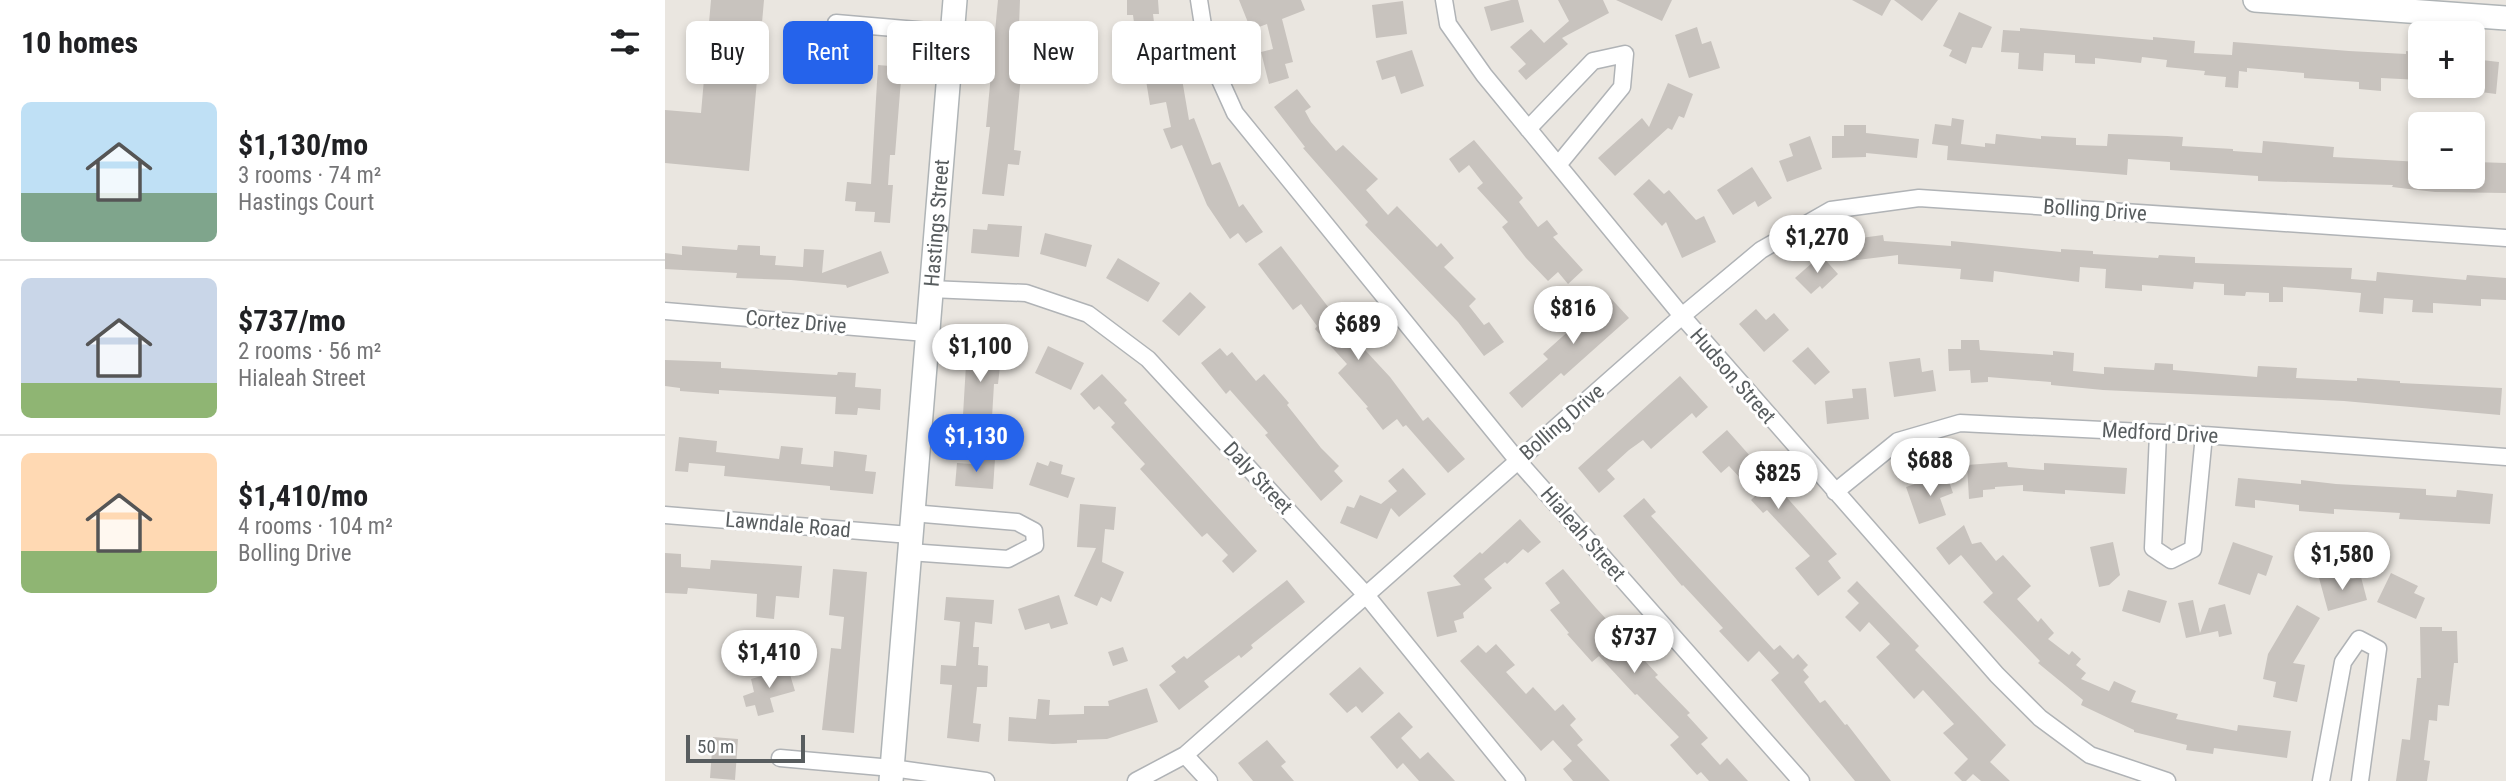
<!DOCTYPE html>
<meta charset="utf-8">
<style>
body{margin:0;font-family:"Roboto Condensed",sans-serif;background:#f2f2f2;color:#202124;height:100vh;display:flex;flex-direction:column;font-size:26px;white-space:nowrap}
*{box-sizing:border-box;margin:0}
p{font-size:23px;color:#757577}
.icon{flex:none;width:38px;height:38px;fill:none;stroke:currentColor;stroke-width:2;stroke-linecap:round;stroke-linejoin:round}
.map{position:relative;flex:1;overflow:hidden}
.sheet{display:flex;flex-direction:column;background:#fff;width:665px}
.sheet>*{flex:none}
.banner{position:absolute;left:21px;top:21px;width:665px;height:63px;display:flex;gap:14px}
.controls{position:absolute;left:1743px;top:21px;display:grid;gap:14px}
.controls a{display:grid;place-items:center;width:77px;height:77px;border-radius:10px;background:#fff;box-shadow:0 4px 10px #0003;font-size:35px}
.scale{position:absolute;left:21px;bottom:18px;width:119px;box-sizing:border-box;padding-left:7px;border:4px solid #585d5f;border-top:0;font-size:19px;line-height:24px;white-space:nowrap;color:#585d5f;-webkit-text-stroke:5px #fff;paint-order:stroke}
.price{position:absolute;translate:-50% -60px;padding:0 16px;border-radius:24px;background:#fff;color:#222;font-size:23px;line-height:46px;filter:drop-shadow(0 2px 4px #0008)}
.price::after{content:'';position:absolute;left:50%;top:42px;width:21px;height:16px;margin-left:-10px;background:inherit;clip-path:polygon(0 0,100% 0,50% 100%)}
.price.selected{background:#2563eb;color:#fff}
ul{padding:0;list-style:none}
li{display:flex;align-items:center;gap:21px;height:175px;padding:0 21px}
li+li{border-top:2px solid #e0e0e0}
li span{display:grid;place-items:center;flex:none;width:196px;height:140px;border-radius:10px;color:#555}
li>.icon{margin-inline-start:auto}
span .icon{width:84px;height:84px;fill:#fffc;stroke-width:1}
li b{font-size:30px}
h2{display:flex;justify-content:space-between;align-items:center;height:84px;padding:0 21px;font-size:30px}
.chip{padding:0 24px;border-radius:10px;background:#fff;box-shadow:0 4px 10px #0003;font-size:24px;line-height:63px}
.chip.selected{background:#2563eb;color:#fff}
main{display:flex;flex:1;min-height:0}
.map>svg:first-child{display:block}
</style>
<main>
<section class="sheet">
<h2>10 homes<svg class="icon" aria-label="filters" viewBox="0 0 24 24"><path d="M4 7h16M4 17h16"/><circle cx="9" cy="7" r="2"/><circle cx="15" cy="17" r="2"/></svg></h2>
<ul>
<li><span style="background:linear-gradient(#bfe0f5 65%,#7fa58c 0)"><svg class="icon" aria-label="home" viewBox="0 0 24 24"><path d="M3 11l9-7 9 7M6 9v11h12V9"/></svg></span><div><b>$1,130/mo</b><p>3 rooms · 74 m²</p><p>Hastings Court</p></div></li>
<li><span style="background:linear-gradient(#c9d6e8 75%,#8fb573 0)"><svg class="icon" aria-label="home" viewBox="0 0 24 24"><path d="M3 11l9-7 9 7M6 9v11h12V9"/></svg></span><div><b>$737/mo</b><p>2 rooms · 56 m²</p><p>Hialeah Street</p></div></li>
<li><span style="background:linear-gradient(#ffd9b3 70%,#8fb573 0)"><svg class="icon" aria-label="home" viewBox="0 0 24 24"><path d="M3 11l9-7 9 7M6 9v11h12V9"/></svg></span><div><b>$1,410/mo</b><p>4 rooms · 104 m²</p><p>Bolling Drive</p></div></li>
</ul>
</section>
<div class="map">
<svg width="1841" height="781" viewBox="0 0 1841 781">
<rect width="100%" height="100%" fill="#eae6e0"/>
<path fill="#c8c3be" d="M46 0H99L84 171 0 163V110L36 113Z
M333 0H355L354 26 372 27 371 44 359 43 349 150 356 151 354 165 343 164 339 196 317 194 325 127H321Z
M462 0H493L494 14H488L496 82 517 79 524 120 529 118 547 165 555 162 574 207 578 204 598 232 581 243 573 233 565 239 542 205 517 145 506 149 498 129 506 127 501 102 485 105 479 68H475L468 15H462Z
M574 0H636L640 10 617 19 628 62 620 64 624 78 604 84 596 52 608 49 602 24 586 30Z
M846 0H853L859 22 826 31 819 7Z
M893 0H938L944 13 897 38 903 44 861 80 853 71 861 64 845 47 866 29 879 43 904 21Z
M951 0H1007L997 21Z
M1187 0H1226L1217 16Z
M1229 0H1273L1257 21Z
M738 1 742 34 711 38 707 5Z
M1294 12 1327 27 1317 48 1307 47 1301 64 1284 56 1287 50 1278 46Z
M1032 27 1037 44 1046 41 1055 68 1024 78 1010 35Z
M1355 28 1488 40V37L1530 41 1529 53 1567 55 1568 42 1684 51 1741 54V51L1755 53V80L1716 78V91L1694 89V82L1639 78V73L1582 68V72L1574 71 1573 88 1560 87 1561 77 1539 75 1540 71 1501 67 1502 60 1477 57 1476 63 1430 58V64L1410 63V55L1379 53 1378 71 1353 69 1354 53 1336 52 1338 30 1355 31Z
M747 50 759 86 736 94 730 76 717 80 711 61Z
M1808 59 1834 62 1831 94 1808 91Z
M213 65 237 67 230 155H225L223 185H228L225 223 209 222 210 212 190 211 191 202 180 201 182 182 206 184Z
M1003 83 1028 94 1019 118 1014 116 1007 130 1003 128 950 176 933 158 977 118 984 127Z
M632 89 646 107 640 111 646 122 671 151 678 145 713 179 701 190 723 215 732 206 772 247 776 243 789 258 779 267 811 299 804 306 819 325 824 322 839 342 819 356 793 322 700 225 703 222 638 148 640 147 609 107Z
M1287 118 1299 120 1296 144 1320 147V143L1330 144 1331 134 1376 139V136L1411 138V145L1442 146 1443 134 1502 136 1518 137 1517 146 1568 149V151L1597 153 1598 141 1669 147 1668 157 1755 162V177H1808V163L1810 162 1841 163V193L1770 192 1727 187 1728 185 1593 181V176L1505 170V162L1463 159 1462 175 1282 160 1283 146 1267 144 1270 124 1286 126Z
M1179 125H1201V133L1254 139 1252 158 1201 153V157L1167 158V136H1179Z
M1145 136 1157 169 1122 182 1114 161 1128 156 1124 144Z
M809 140 858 198 854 202 873 227 882 220 893 234 888 237 918 270 903 284 893 272 883 281 861 258 837 227 843 222 812 188 818 183 804 165 794 173 784 159Z
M1087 167 1107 198 1093 207 1090 201 1068 215 1052 190Z
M984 179 999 194 1004 190 1031 220 1039 216 1051 242 1017 258 1001 222 997 226 968 194Z
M323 224 357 226 354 257 306 253 308 229 322 230Z
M380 233 427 245 421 267 375 254Z
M1218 235 1219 241 1286 246V241L1396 252V249L1428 251V254L1493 258 1494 255 1530 257V263L1687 268 1686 279 1711 281 1712 272 1801 280 1802 275 1841 278V300L1816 299V306L1768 303V313L1747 312 1748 300 1719 298 1718 314 1694 312 1696 293 1650 289 1618 287V302H1604V293L1581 292 1580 296 1559 295V284L1529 282 1528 289 1477 285V291L1440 288 1441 269 1415 267 1414 282 1329 271 1328 282 1295 279 1296 269 1233 264V255L1184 261 1181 240Z
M73 245 95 246V255L111 256 110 265 138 267 139 249 159 250 157 273 216 251 224 273 182 288 181 285 126 280 71 278 72 273 0 269V253L17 255V246L72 250Z
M616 246 664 308 662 309 725 377 758 421 763 417 800 459 783 473 741 425 738 427 732 419 718 430 701 408 703 407 673 373 682 364 650 329 652 326 636 304 628 310 593 264Z
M1156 255 1173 274 1157 289 1155 286 1146 294 1130 278Z
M453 258 495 283 483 302 441 278Z
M525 292 541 307 514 336 497 321Z
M940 292 964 318 899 376 896 373 857 408 844 393 883 359 878 354 917 319 911 312 925 299 928 303Z
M1091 309 1101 320 1109 313 1124 330 1099 352 1074 324Z
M303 331 326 333 324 356 336 357 333 384H329L326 434 297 432Z
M1296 340H1314L1315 350 1388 355V351L1409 353 1408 371 1439 374V367L1489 370 1490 363 1508 364V370L1592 377 1593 366 1632 368 1631 378 1692 381V378L1735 381V383L1837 388 1835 415 1679 401 1438 390 1386 385V382L1323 377V382L1306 383 1305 370 1284 371 1283 349H1296Z
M383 346 419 363 406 390 370 373Z
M1143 347 1165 372 1150 385 1127 361Z
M555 348 562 356 567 352 591 381 599 374 624 403 622 405 656 448 674 466 669 471 678 481 656 501 600 435 603 433 565 390 561 394 536 363Z
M1255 358 1257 372 1268 370 1271 391 1229 397 1224 362Z
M0 360 56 362V368L172 375 173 372 191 373 190 387 216 389 215 410 193 408 192 415 170 414 171 397 54 390V394L15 391V388L0 386Z
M437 374 462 400 459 403 592 551 568 573 557 561 563 555 542 533 537 537 475 469 480 464 446 427 450 423 434 406 429 410 415 394Z
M1015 376 1043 407 1031 418 1027 413 986 449 978 440 964 450 942 470 950 479 934 493 913 468Z
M1201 388 1204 419 1162 424 1160 401 1188 398 1187 389Z
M1062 430 1172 554 1163 561 1176 578 1153 596 1130 568 1145 556 1102 510 1098 513 1086 500 1091 495 1064 466 1056 473 1037 452Z
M14 437 52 441 51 452 114 459 116 446 138 448 136 464 168 467 169 451 202 455 200 471 211 472 208 494 165 490V486L59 476 60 466 24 463 23 472 10 471Z
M308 457 330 459 328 489 290 486 292 463 307 464Z
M385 461 398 465 396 474 410 478 403 498 364 485 372 462 383 466Z
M1342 462 1343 467 1379 470V463L1462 468 1460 494 1400 490V494L1358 491V485L1330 487V489L1318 490V497L1304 499 1302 465Z
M738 468 761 494 734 517 726 508 712 539 675 523 682 506 689 508 695 495 716 504 732 491 723 481Z
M1281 473 1288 493 1275 498 1281 515 1254 524 1241 487Z
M1573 478 1636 484V480L1671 484 1761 489V495L1791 497 1792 490 1828 494 1825 524 1734 519 1735 513 1669 509V514L1634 511V505L1590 500V508L1570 506Z
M979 498 991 512 986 516 1109 650 1115 645 1128 659 1133 654 1143 665 1138 670 1144 677 1139 682 1155 703 1160 700 1180 725 1182 724 1226 781H1190L1106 680 1114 673 1094 651 1083 662 1054 631 1058 628 1018 585 1017 586 958 516Z
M415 504 451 507 449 530 440 529 437 562 459 572 446 602 436 597 432 606 409 596 431 548 412 547Z
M855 519 876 542 863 553 858 549 842 564 840 562 819 579 827 588 798 613 799 618 789 621 792 632 772 637 762 592 796 585 788 576 815 552 817 554Z
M1299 525 1307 544 1316 542 1331 561 1338 555 1366 586 1352 599 1373 622 1376 618 1389 633 1383 639 1404 655 1407 651 1416 659 1411 665 1421 673 1416 679 1444 691 1449 681 1471 691 1466 702 1513 714 1511 719 1572 731 1573 725 1626 731 1622 758 1549 748 1548 754 1521 750 1522 745 1469 732V730L1416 705 1418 700 1373 663 1375 661 1318 602 1328 593 1296 555 1284 565 1271 548Z
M1448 542 1455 575 1444 585 1434 587 1425 547Z
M1568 542 1608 556 1601 576 1593 573 1585 595 1553 584Z
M0 553 16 554V567L45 569 46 560 137 566 134 598 111 596 109 619 91 617 92 594 23 588 22 594 0 593Z
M168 569 202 572 189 733 157 730 166 648 176 649 179 617 164 615Z
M898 569 931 608 993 675 990 677 1025 713 1022 715 1043 738 1036 744 1055 765 1062 758 1083 781H1044L1036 772 1032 775 1005 745 1014 737 972 694 970 695 934 656 927 662 902 634 904 633 885 610 895 603 880 583Z
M1672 573 1674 582 1696 577 1702 600 1663 611 1654 578Z
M1726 573 1753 586 1749 593 1760 598 1751 619 1712 602Z
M622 580 640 602 586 645 588 648 576 658 574 655 539 681 544 687 514 710 494 685 511 672 506 666 519 656 522 659Z
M1192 581 1254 646 1250 650 1341 745 1325 762 1345 781H1316L1308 774 1301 781H1297L1289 773 1303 759 1278 733 1289 724 1258 690 1249 699 1211 657 1225 644 1204 622 1195 632 1180 617 1194 603 1182 591Z
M1463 590 1502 601 1495 623 1457 611Z
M394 595 403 624 386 629 384 623 360 630 353 609Z
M281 597 329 600 327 624 310 622 308 647H314L313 665 323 666 322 687H312L308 723 316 724 314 742 282 738 287 685 275 684 276 665 291 666 295 622 279 620Z
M1528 600 1535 633 1544 608 1560 604 1567 634 1554 637 1553 631 1521 638 1513 603Z
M1632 605 1655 618 1628 663 1640 665 1632 702 1608 697 1611 682 1598 679 1603 654Z
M1755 627H1777V631H1792L1793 663H1789L1784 706 1773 705 1772 721 1764 720 1759 760 1765 761 1762 781H1731L1737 739 1745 740 1752 678H1756Z
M831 644 850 665 841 672 861 694 868 687 890 711 898 704 911 719 905 725 918 740 912 745 945 781H908L898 769 907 761 888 740 876 751 795 661 813 645 821 653Z
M458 647 463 661 448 666 443 652Z
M695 667 719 693 697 713 691 706 682 713 664 694Z
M123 668 130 691 105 698 109 712 93 716 90 705 81 707 78 696 89 692 86 679Z
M482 688 493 722 442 739 412 740V743L388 744 343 741 344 717 371 719 373 699 385 700 384 715 419 714V706H444L443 701Z
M734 712 748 727 736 738 755 759 763 752 790 781H754L738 763 732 769 705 737Z
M48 737 73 739 70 780 45 778Z
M602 740 621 762 616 766 629 781H588L573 763Z"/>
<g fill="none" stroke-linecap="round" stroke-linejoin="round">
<defs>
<path id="street" d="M534 0 542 51 570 113 853 461 1136 781
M779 0 783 24 819 75 893 165 1017 316 1332 675 1375 718 1425 755 1502 781
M171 23 287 33
M863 129 928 61 960 54 957 87 893 165
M265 289 361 293 423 314 483 359 701 595 852 781
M0 311 261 333
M1493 434 1488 548 1506 560 1528 549 1539 435
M1170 492 1233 441 1295 423 1539 435 1841 457
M0 515 245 535
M244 552 343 559 370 545 369 531 352 522 247 513
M520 755 544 781
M115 758 227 768 321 781
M471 781 520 755 1017 316 1096 250 1166 210 1254 198 1841 238
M1656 781 1678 662 1694 639 1713 649 1695 781"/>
<g id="secondary">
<path d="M1590 0 1841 18"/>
<path id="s1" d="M226 781 290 0"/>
</g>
</defs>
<use href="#street" stroke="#b0b3b6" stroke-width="19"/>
<use href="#secondary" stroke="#afb4b6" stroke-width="26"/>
<use href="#street" stroke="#fff" stroke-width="16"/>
<use href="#secondary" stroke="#fff" stroke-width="23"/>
</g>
<g text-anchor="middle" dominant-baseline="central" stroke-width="6" stroke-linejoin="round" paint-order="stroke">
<g font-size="21" fill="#585d5f" stroke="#fff">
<text transform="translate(1430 210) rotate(4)">Bolling Drive</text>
<text stroke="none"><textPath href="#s1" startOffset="560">Hastings Street</textPath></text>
<text transform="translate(131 322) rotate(5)">Cortez Drive</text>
<text transform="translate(1068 376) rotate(49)">Hudson Street</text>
<text transform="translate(897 422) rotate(-41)">Bolling Drive</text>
<text transform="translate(1495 433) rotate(3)">Medford Drive</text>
<text transform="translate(593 478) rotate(47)">Daly Street</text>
<text transform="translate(123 525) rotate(5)">Lawndale Road</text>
<text transform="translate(918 534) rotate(49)">Hialeah Street</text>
</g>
</g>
</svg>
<div class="controls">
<a>+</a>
<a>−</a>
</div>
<div class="scale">50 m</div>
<b class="price" style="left:1152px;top:275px">$1,270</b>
<b class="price" style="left:908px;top:346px">$816</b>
<b class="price" style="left:693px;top:362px">$689</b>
<b class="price" style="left:315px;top:384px">$1,100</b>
<b class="price selected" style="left:311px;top:474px">$1,130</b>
<b class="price" style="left:1265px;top:498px">$688</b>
<b class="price" style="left:1113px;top:511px">$825</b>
<b class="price" style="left:1677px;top:592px">$1,580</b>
<b class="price" style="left:969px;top:675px">$737</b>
<b class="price" style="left:104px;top:690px">$1,410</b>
<div class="banner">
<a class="chip">Buy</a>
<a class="chip selected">Rent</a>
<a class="chip">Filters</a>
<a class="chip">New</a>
<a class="chip">Apartment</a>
</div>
</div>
</main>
